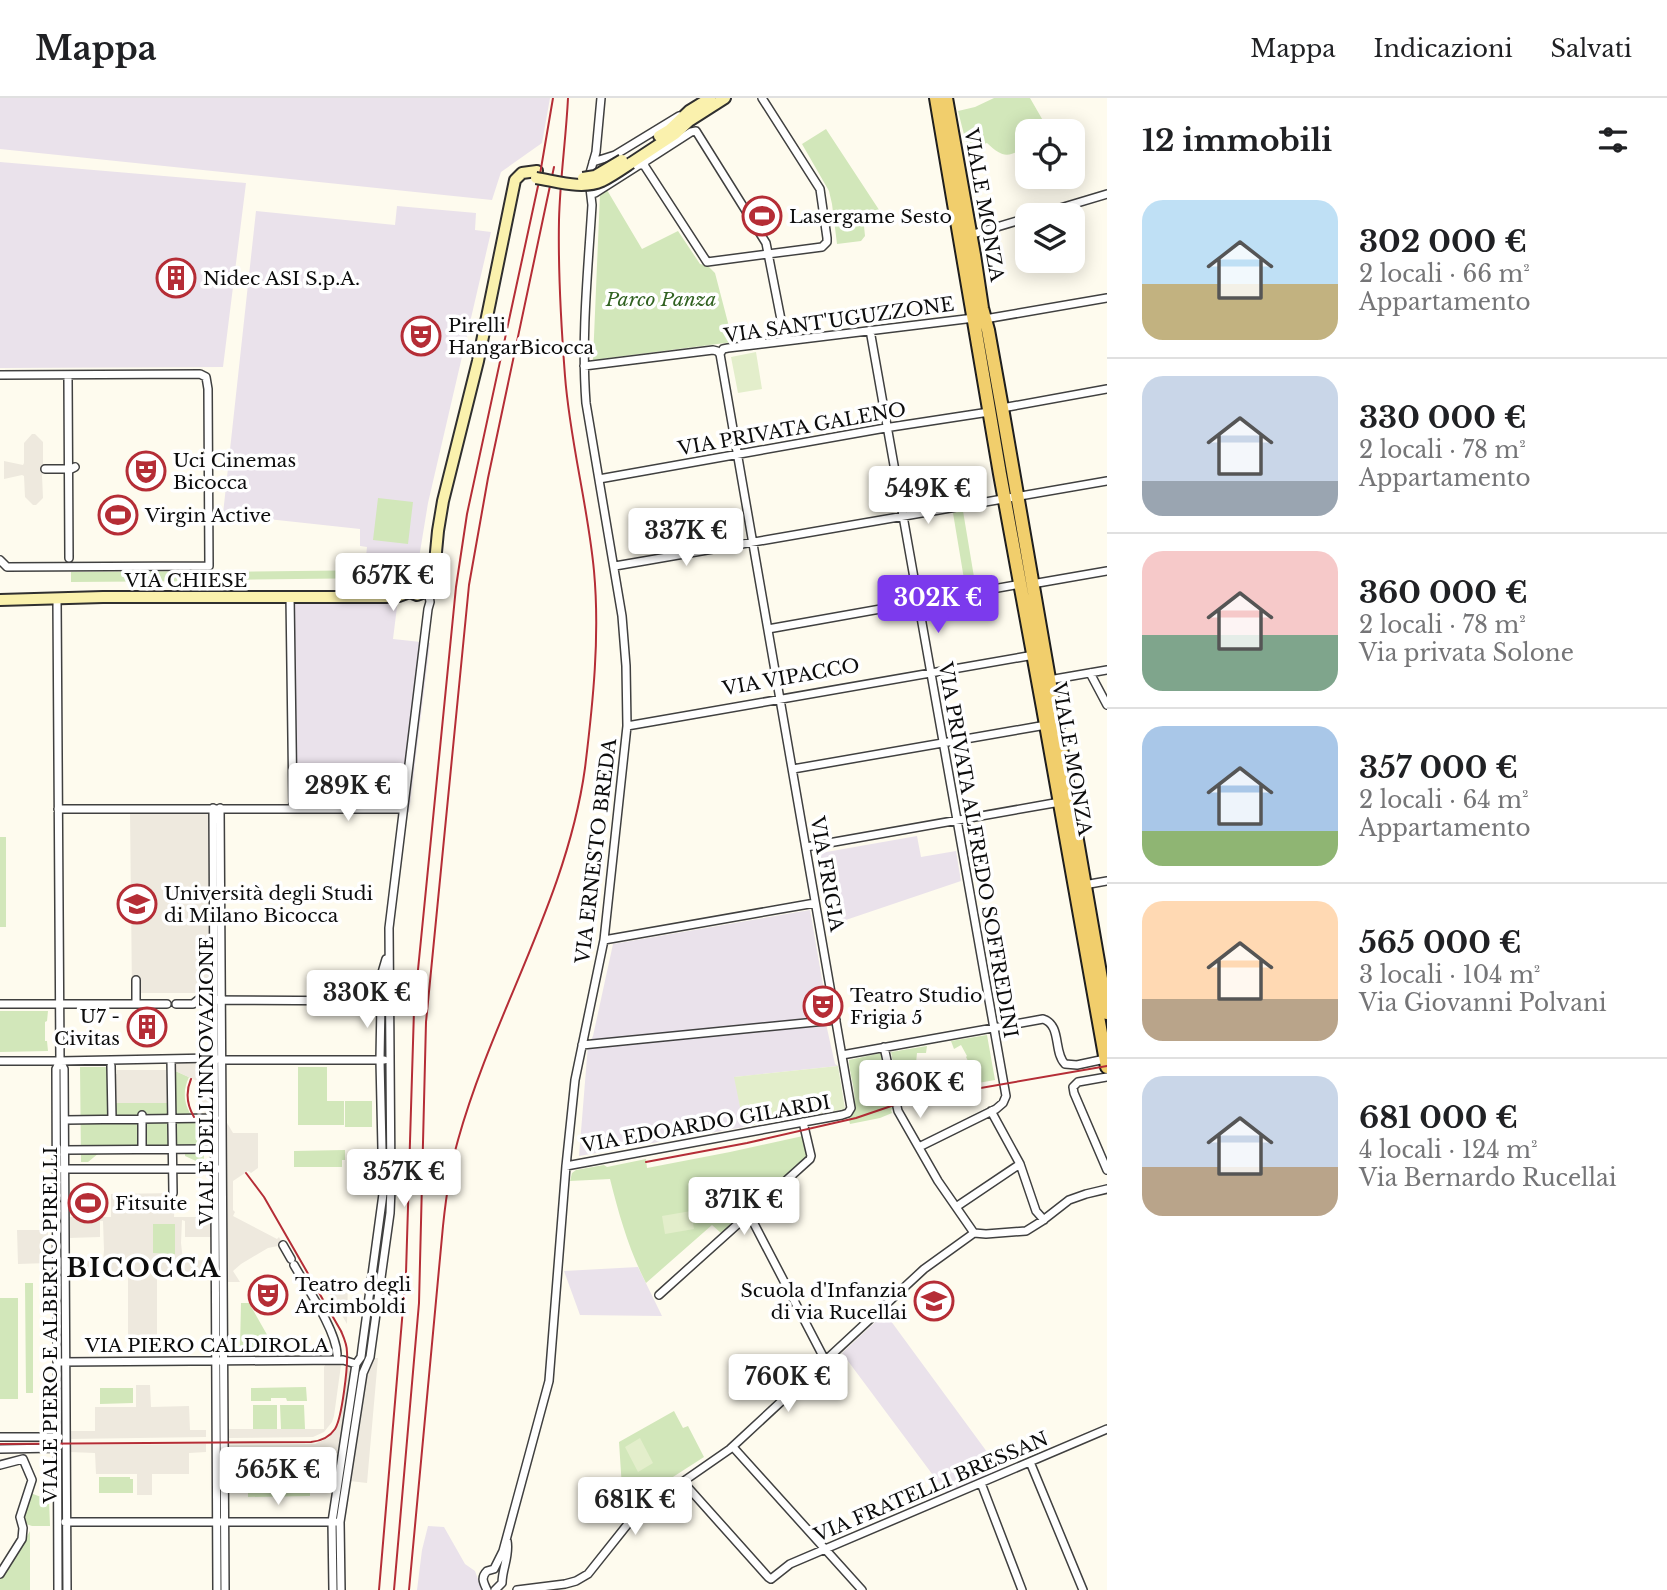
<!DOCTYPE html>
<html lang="it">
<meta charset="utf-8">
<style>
body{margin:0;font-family:"Libre Baskerville",serif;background:#f6f6f6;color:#202124;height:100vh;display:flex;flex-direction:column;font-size:26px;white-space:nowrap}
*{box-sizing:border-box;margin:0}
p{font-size:23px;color:#757577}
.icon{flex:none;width:38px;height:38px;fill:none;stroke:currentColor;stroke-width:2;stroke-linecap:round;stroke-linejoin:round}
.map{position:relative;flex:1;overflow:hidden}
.panel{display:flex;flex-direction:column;background:#fff;width:560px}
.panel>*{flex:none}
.buttons{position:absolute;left:1015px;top:21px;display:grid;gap:14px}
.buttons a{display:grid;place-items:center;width:70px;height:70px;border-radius:14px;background:#fff;box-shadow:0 4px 18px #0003;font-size:35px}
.price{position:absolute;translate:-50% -60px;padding:0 16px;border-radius:7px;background:#fff;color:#222;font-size:23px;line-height:46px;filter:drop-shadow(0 2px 4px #0008)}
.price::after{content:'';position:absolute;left:50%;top:42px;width:21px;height:16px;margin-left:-10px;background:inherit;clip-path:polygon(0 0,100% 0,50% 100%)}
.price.selected{background:#7c3aed;color:#fff}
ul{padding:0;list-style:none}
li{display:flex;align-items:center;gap:21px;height:175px;padding:0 35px}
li+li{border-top:2px solid #e0e0e0}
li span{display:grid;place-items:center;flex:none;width:196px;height:140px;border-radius:21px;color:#555}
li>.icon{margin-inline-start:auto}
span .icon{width:84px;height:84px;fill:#fffc;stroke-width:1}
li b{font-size:30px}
h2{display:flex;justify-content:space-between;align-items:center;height:84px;padding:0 35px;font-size:30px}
header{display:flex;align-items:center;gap:42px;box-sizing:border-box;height:98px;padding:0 35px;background:#fff;border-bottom:2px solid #e0e0e0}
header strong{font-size:33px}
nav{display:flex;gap:38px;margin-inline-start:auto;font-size:24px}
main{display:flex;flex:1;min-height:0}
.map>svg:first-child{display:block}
</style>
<header>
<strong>Mappa</strong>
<nav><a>Mappa</a><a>Indicazioni</a><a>Salvati</a></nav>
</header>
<main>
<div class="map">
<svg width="1107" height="1492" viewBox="0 0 1107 1492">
<rect width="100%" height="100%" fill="#fefbee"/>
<path fill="#eae2eb" d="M0 0H550L542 45 501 74 492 102 0 51Z
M0 64 246 85 223 269 0 270Z
M397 108 476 115 475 132 491 134 428 405 419 460 366 459 367 449 360 448V431L223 416 256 113 395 127Z
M398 501 393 541 430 545 409 714 292 716 288 502Z
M917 738 921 759 956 753 961 783 828 828 815 756Z
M810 812 827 910 824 917 835 966 838 968 735 979 744 1029 579 1058 588 947 593 938 613 846Z
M638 1169 662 1218 580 1217 564 1173Z
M885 1215 1001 1373 947 1396 842 1255Z
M428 1428 444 1429 465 1466 475 1473 482 1492H417L422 1452Z"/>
<path fill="#d2e7ba" d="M994 0H1030L1049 33H1027V48C1008 60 1003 60 987 45L980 47 969 56 958 13 975 9Z
M826 31 887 124 864 128 865 138 861 143 837 146 832 106 829 93 802 46Z
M607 92 642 151 678 133 700 166 708 168 715 175 733 244 593 262 600 96Z
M378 400 413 404 408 446 373 442Z
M963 413 975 485 965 487 953 415Z
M382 472 383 480 218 482V474Z
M211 473V483L71 484V474Z
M0 739H6V829H0Z
M0 913H48L47 923 45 924V943H47L48 953 0 954Z
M987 937 995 982 899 999 891 954 927 948 926 955H917L916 965 919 968 917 972 907 976 915 994 933 991 936 977 954 973 961 984 969 979 980 978 979 965 971 963 969 965 966 959 967 958 961 947 954 951 951 943Z
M881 955C888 968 891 979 892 994 893 1000 890 1004 893 1010L891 1012 892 1015 880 1020 850 1026 848 1018C862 1003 849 980 849 962Z
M80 969H111L112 1005H172L171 971 189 979C182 994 184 1007 193 1020H203L204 1063H196L185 1058V1052L99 1055 88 1064H81Z
M298 969H327V1003H344V1027H298Z
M345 1003H372V1029H345Z
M803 1038 808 1054 805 1062 721 1135 712 1127 646 1185C629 1152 619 1117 610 1081L570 1083 572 1075 576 1072 604 1067 607 1069 646 1061 647 1070 730 1054Z
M345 1052V1062H342V1069H294V1053Z
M153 1125H175L176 1156H153Z
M25 1185H33V1295H26Z
M0 1200H18V1301H0Z
M241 1205H249L274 1249H240Z
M306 1289 307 1303H287L286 1300H271V1303H251V1290Z
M100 1290H133V1305L100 1306Z
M253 1307H277V1331L253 1332Z
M280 1307H304L305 1331H281Z
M674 1313 683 1330 688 1328 704 1359 631 1406 622 1390 619 1344Z
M253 1354 307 1355V1364H310V1398L248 1399V1365L251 1364V1355Z
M99 1379H130V1381H133V1395H99Z
M30 1396H33L49 1402 50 1428H32L26 1426 23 1419Z
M30 1433V1492H0V1480L24 1444Z"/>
<path fill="#e3eecb" d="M756 254 762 291 738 295 731 259Z
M838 968 845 1011 744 1029 734 979Z
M691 1113 694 1131 665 1136 662 1118Z
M640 1340 653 1365 638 1374 625 1349Z"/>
<path fill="#eee9de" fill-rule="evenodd" d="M32 336H35L43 344V366L45 369V374L42 377 43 400 36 407H33L25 399 24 378 22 377 4 381V363L23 367 24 365V345Z
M130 714H208L209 716 210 895H132Z
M212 962V1020H203L204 1014 200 1006 198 997H196L199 984 171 971V964Z
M117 972H166V976H171L172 1005H111V976H117Z
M226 1023 233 1035H258V1070L251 1075 248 1073 233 1083V1112L235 1114 233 1118 277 1141 279 1139 283 1147 268 1150 241 1166 233 1173 240 1184H226Z
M175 1095 174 1119H213V1139H185V1123L182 1122 181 1145 183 1163 205 1162V1158H212V1178H157V1254L128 1255V1178H70L69 1159H79L80 1163H103L104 1152 103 1123H100V1139L69 1140V1119H111V1096ZM153 1126H175V1156L153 1155Z
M17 1132H48V1165L18 1166Z
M348 1182 347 1226 322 1183Z
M372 1260H378L367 1385 350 1383 366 1272Z
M325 1267H341L334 1318 332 1324 324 1334 313 1339 227 1340V1331H324V1269Z
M348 1268H352L339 1355H227V1347L315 1346 328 1340 335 1333 339 1326Z
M136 1287H150L151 1309 189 1308 190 1332H206V1339L69 1341V1333H95V1309H136Z
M206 1346V1354L189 1355V1376H152V1397H137V1376H96L95 1355 69 1354V1347Z"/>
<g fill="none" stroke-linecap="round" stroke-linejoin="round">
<defs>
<path id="street" d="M593 64 615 57 679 18
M644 67 707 164 822 149 827 144V140L820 91 762 0
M590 75 596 54 601 0
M595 95 639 67H644L646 63 691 34 696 33 766 145 785 242
M1037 117 1107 96
M970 137 1027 120
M985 221 1107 200
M870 232 1006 998 1003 1005 996 1011 919 1049
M720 256 723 251 728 250 974 220
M584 268 713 252 717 253 720 256
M0 277 200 276 206 279 208 291 209 468 7 469 0 462
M68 281 69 460
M1002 310 1107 291
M45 371H71L75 369
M599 381 891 329 989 314
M615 468 1107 383
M1032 486 1107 473
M290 498 293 711
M57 502 60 963 56 971 58 1492
M768 531 1021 486
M1090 575 1107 607
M1049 582 1107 572
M627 628 1034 557
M793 671 1046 627
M213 710 217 1492
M220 710 225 1492
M58 711H403
M806 749 1060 704
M1084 787 1107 783
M604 842 815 805
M136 882V906
M0 906H167
M176 906H193L198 902 383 903
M582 947 836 922
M884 949 898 1013 938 1083 974 1135
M842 957 1043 921C1062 927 1053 954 1065 966L1077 967 1105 961
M171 961 173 1095
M0 963H60L213 960 222 962H384
M60 963 64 971 67 1492
M111 968 112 1021
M1107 979 1078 984 1073 989 1074 995 1107 1072
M142 1017V1051
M65 1022 215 1020
M65 1052 207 1051
M1020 1066 1036 1113 1044 1122
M566 1068 842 1017 848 1015 851 1010 720 256
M62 1071H219
M956 1109 1020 1066 991 1013
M749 1116 825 1262
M283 1147 291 1161
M294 1167C307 1190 336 1232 337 1256
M659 1197 810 1061 811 1058 803 1024
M62 1264 343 1262 356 1266
M0 1339H59
M733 1349 862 1492
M0 1351 57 1350 59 1348
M1030 1364 1083 1492
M0 1367 23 1361 32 1382 20 1419 23 1430 22 1441 0 1476
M684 1385 768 1479 771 1481 790 1466 1107 1331
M981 1385 1022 1492
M65 1424H336
M333 1492 332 1424 356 1266 361 1259 362 1251 383 1096 380 962 381 903V878L386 861
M341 1492 340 1424 363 1275 370 1259 390 1115 391 1090 389 830 428 511 430 504 428 491
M487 1492C484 1485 480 1480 487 1473L494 1471 503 1453 549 1283 566 1068 575 982 604 842 627 628 626 568 622 518 586 305C581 239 588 172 592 107L590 90
M495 1492 502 1485C502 1471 510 1457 507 1443
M517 1492 565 1486 576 1483 588 1476 635 1417 730 1351 924 1171 974 1135 986 1136 1026 1133 1042 1123 1069 1102 1086 1096 1107 1091"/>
<path id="secondary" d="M659 38 669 32 689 13 710 0
M631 65 675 36 689 23 725 0
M408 492C403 481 409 471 421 473
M386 495 397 491 406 486
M0 502 103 499H386L399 498 410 494 417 497 425 494 429 489 430 482 434 475 438 433 443 403 478 263 515 82 522 75 537 73"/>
<path id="primary" d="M936 0 1000 376 1043 610 1107 969
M946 0 974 157 982 210 988 232 1002 310 1107 915"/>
</defs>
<use href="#street" stroke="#404040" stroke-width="10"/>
<use href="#secondary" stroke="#2f2f2f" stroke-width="14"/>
<use href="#primary" stroke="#1e1e1e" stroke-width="16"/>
<use href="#street" stroke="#fff" stroke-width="7"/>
<use href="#secondary" stroke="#faf1ad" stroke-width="10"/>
<use href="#primary" stroke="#f1ce6c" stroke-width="12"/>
<path stroke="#b52d36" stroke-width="2" d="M191 981C185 995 187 1007 194 1019
M646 1064 747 1045 856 1020 906 1003 1107 968
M0 1346 311 1344C321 1343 329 1340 335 1331 342 1320 348 1268 347 1254 347 1246 344 1240 341 1233L264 1099 246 1075"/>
<path stroke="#b52d36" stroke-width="2" d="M379 1492 406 1175 414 912 456 489 467 416 538 88 553 0
M394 1492 419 1205 426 924 469 487 488 380 554 69
M409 1492 443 1128C446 1099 450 1070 458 1042 493 916 567 801 585 670 593 605 600 538 594 473 588 408 570 344 565 278 561 226 558 173 559 122 560 81 566 41 568 0"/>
<defs>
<path id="secondary-bridge" d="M536 80C556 83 582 92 602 83 612 78 622 71 631 65
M583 80 595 78 622 62"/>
</defs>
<use href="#secondary-bridge" stroke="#2f2f2f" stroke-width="14" stroke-linecap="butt"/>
<use href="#secondary-bridge" stroke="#faf1ad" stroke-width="10"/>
</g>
<defs>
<symbol id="stadium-ring" viewBox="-11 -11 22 22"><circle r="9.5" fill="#fff" stroke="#b52d36" stroke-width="1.5"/><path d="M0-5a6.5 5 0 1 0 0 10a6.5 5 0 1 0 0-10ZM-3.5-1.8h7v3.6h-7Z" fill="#b52d36"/></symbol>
<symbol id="building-ring" viewBox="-11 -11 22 22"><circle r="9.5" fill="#fff" stroke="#b52d36" stroke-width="1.5"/><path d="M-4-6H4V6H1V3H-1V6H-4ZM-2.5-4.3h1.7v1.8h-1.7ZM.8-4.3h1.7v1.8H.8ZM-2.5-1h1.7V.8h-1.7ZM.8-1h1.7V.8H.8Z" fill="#b52d36"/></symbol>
<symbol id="theatre-ring" viewBox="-11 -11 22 22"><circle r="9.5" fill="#fff" stroke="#b52d36" stroke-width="1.5"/><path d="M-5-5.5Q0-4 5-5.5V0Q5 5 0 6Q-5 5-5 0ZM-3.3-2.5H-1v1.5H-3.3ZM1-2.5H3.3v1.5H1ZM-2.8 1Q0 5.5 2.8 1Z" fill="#b52d36"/></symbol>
<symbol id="university-ring" viewBox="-11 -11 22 22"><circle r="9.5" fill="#fff" stroke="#b52d36" stroke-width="1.5"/><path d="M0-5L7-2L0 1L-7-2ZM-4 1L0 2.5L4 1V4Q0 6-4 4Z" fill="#b52d36"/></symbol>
<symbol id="school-ring" viewBox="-11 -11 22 22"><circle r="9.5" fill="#fff" stroke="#b52d36" stroke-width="1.5"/><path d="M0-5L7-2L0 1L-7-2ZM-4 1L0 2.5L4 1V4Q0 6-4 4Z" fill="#b52d36"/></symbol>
</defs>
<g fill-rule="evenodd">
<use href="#stadium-ring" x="740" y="96" width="44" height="44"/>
<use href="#building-ring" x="154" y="158" width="44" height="44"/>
<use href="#theatre-ring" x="399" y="216" width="44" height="44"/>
<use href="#theatre-ring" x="124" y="351" width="44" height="44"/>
<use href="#stadium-ring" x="96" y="395" width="44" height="44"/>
<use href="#university-ring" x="115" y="784" width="44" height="44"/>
<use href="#theatre-ring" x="801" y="886" width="44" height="44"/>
<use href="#building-ring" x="125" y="907" width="44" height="44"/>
<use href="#stadium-ring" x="66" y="1083" width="44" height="44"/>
<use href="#theatre-ring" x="246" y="1175" width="44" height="44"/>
<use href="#school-ring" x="912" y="1181" width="44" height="44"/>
</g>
<g text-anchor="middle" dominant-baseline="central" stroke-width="7" stroke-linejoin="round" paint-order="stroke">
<g font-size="19" fill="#0d0d0d" stroke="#fff">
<text transform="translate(984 107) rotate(80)">VIALE MONZA</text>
<text transform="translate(839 222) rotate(-8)">VIA SANT'UGUZZONE</text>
<text transform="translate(792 331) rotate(-10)">VIA PRIVATA GALENO</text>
<text x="186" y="482">VIA CHIESE</text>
<text transform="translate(791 579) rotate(-10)">VIA VIPACCO</text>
<text transform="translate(1072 661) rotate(80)">VIALE MONZA</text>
<text transform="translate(978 752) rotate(80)">VIA PRIVATA ALFREDO SOFFREDINI</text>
<text transform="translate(596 753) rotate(-83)">VIA ERNESTO BREDA</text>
<text transform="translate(827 776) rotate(80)">VIA FRIGIA</text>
<text transform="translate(206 983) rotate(-90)">VIALE DELL'INNOVAZIONE</text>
<text transform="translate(706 1026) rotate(-10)">VIA EDOARDO GILARDI</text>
<text transform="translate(50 1227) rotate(-90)">VIALE PIERO E ALBERTO PIRELLI</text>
<text x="207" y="1247">VIA PIERO CALDIROLA</text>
<text transform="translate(931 1389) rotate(-23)">VIA FRATELLI BRESSAN</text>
</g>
<g font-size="19" fill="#0d0d0d" stroke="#fff" text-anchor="start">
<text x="789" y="118">Lasergame Sesto</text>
<text x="203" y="180">Nidec ASI S.p.A.</text>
<text x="448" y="227">Pirelli<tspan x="448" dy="22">HangarBicocca</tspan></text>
<text x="173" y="362">Uci Cinemas<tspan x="173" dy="22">Bicocca</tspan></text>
<text x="145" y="417">Virgin Active</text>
<text x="164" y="795">Università degli Studi<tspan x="164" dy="22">di Milano Bicocca</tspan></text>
<text x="850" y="897">Teatro Studio<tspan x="850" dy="22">Frigia 5</tspan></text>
<text x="120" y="918" text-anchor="end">U7 -<tspan x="120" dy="22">Civitas</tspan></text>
<text x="115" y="1105">Fitsuite</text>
<text x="295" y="1186">Teatro degli<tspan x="295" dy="22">Arcimboldi</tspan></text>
<text x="907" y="1192" text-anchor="end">Scuola d'Infanzia<tspan x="907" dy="22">di via Rucellai</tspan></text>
</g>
<g font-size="19" font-style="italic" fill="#306121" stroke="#fff">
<text x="661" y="201">Parco Panza</text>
</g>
<g font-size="26" font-weight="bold" letter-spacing="2" fill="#0d0d0d" stroke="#fff">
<text x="144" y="1170">BICOCCA</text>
</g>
</g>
</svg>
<div class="buttons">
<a><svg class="icon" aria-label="locate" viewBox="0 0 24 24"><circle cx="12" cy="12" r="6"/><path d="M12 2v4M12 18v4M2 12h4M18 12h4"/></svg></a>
<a><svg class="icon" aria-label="layers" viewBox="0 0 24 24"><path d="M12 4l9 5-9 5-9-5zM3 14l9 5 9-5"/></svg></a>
</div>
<b class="price" style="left:928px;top:428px">549K €</b>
<b class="price" style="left:686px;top:470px">337K €</b>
<b class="price" style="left:393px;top:515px">657K €</b>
<b class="price selected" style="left:938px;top:537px">302K €</b>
<b class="price" style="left:348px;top:725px">289K €</b>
<b class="price" style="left:367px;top:932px">330K €</b>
<b class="price" style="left:920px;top:1022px">360K €</b>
<b class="price" style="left:404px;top:1111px">357K €</b>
<b class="price" style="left:744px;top:1139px">371K €</b>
<b class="price" style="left:788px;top:1316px">760K €</b>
<b class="price" style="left:278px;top:1409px">565K €</b>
<b class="price" style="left:635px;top:1439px">681K €</b>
</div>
<section class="panel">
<h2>12 immobili<svg class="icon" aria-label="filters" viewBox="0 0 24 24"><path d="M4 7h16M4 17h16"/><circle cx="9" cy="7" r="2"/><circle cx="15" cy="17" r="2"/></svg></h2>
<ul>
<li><span style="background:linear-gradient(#bfe0f5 60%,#c2b280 0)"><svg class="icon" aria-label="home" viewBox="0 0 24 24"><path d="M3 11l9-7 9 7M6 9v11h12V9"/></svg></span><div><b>302 000 €</b><p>2 locali · 66 m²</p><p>Appartamento</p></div></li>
<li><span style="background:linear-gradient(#c9d6e8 75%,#9aa5b1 0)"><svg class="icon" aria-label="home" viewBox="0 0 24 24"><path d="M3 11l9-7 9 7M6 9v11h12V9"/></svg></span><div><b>330 000 €</b><p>2 locali · 78 m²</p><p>Appartamento</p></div></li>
<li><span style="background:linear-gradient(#f6c9c9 60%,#7fa58c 0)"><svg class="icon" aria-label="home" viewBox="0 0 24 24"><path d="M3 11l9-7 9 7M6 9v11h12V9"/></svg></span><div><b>360 000 €</b><p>2 locali · 78 m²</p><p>Via privata Solone</p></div></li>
<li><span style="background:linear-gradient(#a9c7e8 75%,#8fb573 0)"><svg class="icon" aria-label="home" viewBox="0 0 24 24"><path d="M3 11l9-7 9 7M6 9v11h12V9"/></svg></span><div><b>357 000 €</b><p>2 locali · 64 m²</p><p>Appartamento</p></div></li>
<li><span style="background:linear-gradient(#ffd9b3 70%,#b9a48a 0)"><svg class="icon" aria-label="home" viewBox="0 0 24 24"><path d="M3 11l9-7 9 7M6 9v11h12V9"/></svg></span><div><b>565 000 €</b><p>3 locali · 104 m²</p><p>Via Giovanni Polvani</p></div></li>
<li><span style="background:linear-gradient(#c9d6e8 65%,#b9a48a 0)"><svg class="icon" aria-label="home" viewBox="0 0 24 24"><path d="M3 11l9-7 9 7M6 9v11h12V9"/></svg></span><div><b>681 000 €</b><p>4 locali · 124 m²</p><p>Via Bernardo Rucellai</p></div></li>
</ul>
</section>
</main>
